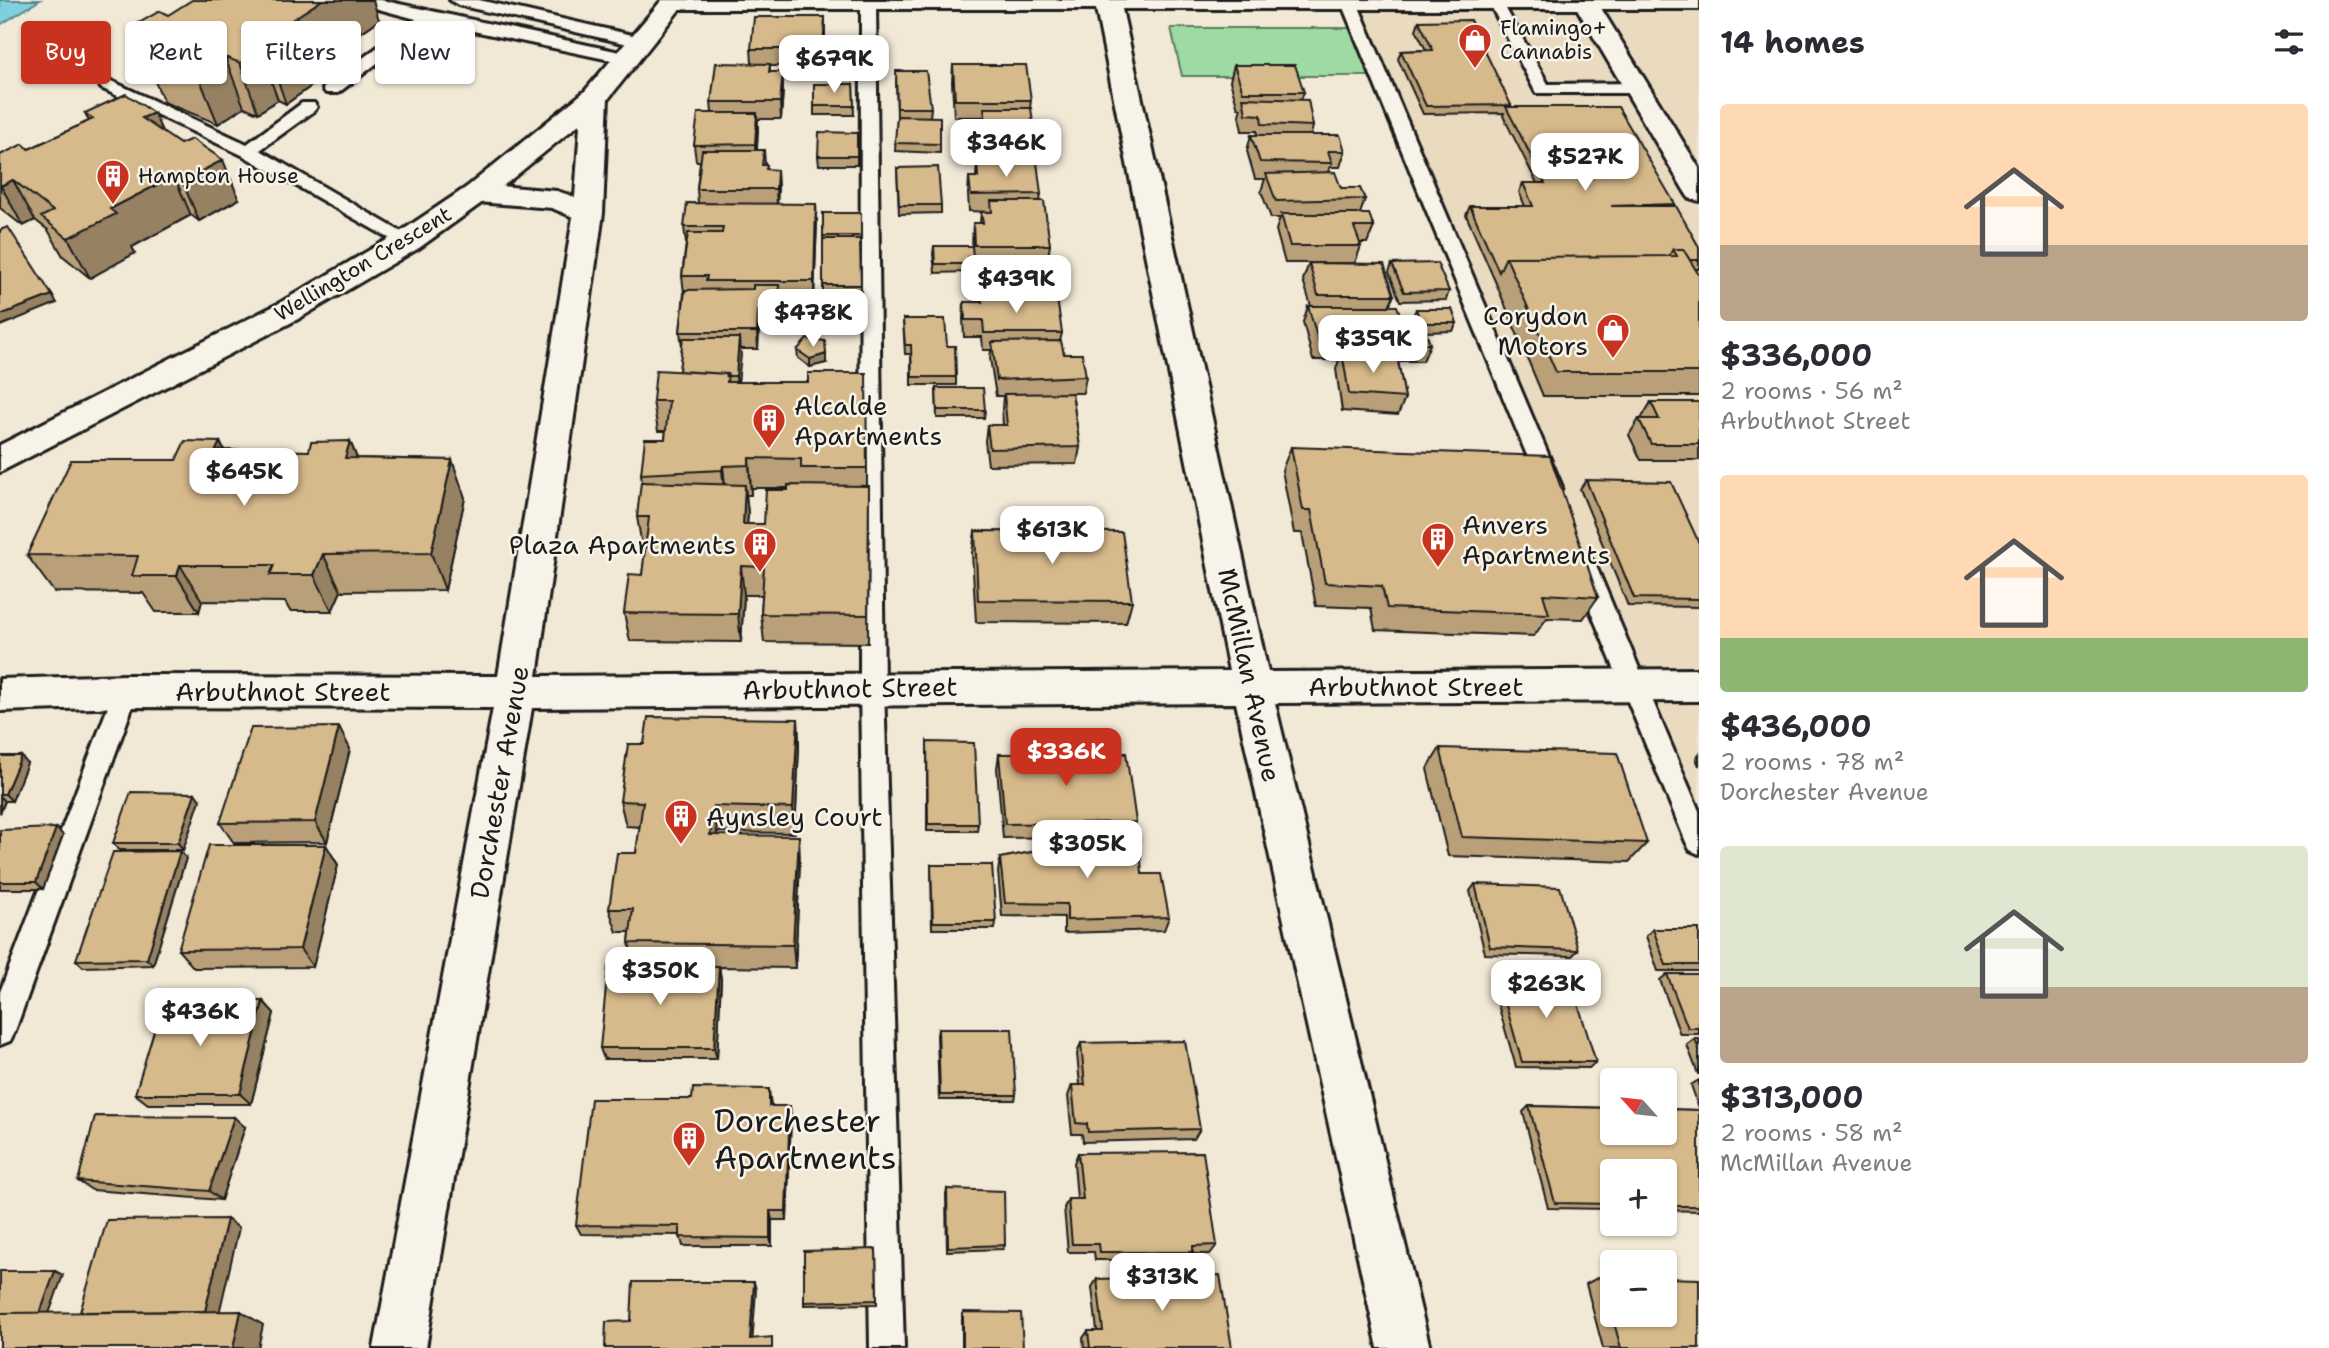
<!DOCTYPE html>
<meta charset="utf-8">
<style>
body{margin:0;font-family:"Shantell Sans",sans-serif;background:#f2f2f3;color:#2b2b33;height:100vh;display:flex;flex-direction:column;font-size:26px;white-space:nowrap}
*{box-sizing:border-box;margin:0}
p{font-size:23px;color:#7c7c81}
.icon{flex:none;width:38px;height:38px;fill:none;stroke:currentColor;stroke-width:2;stroke-linecap:round;stroke-linejoin:round}
.map{position:relative;flex:1;overflow:hidden}
.panel{display:flex;flex-direction:column;background:#fff;width:630px}
.panel>*{flex:none}
.hud{position:absolute;left:21px;top:21px;width:665px;height:63px;display:flex;gap:14px}
.needle{width:46px;rotate:297deg}
.buttons{position:absolute;left:1600px;top:1068px;display:grid;gap:14px}
.buttons a{display:grid;place-items:center;width:77px;height:77px;border-radius:7px;background:#fff;box-shadow:0 2px 5px #0004;font-size:35px}
.price{position:absolute;translate:-50% -60px;padding:0 16px;border-radius:14px;background:#fff;color:#222;font-size:23px;line-height:46px;filter:drop-shadow(0 2px 4px #0008)}
.price::after{content:'';position:absolute;left:50%;top:42px;width:21px;height:16px;margin-left:-10px;background:inherit;clip-path:polygon(0 0,100% 0,50% 100%)}
.price.active{background:#c8321e;color:#fff}
ul{padding:0;list-style:none}
li{display:grid;align-content:center;gap:14px;height:371px;padding:0 21px}
li span{display:grid;place-items:center;height:217px;border-radius:7px;color:#555}
li>.icon{margin-inline-start:auto}
span .icon{width:126px;height:126px;fill:#fffc;stroke-width:1}
li b{font-size:30px}
h2{display:flex;justify-content:space-between;align-items:center;height:84px;padding:0 21px;font-size:30px}
.tag{padding:0 24px;border-radius:7px;background:#fff;box-shadow:0 2px 5px #0004;font-size:24px;line-height:63px}
.tag.active{background:#c8321e;color:#fff}
main{display:flex;flex:1;min-height:0}
.map>svg:first-child{display:block}
</style>
<main>
<div class="map">
<svg width="1699" height="1348" viewBox="0 0 1699 1348">
<rect width="100%" height="100%" fill="#f1e8d6"/>
<filter id="ink" filterUnits="userSpaceOnUse"><feTurbulence type="fractalNoise" baseFrequency=".0143" numOctaves="2"/><feDisplacementMap in="SourceGraphic" scale="14" xChannelSelector="R" yChannelSelector="G"/><feConvolveMatrix kernelMatrix="1 2 1 2 8 2 1 2 1" color-interpolation-filters="sRGB"/></filter>
<g filter="url(#ink)">
<path fill="#e9dac0" d="M1348 0 1699 3V842Z"/>
<path fill="#9ddba3" stroke="#5c7c60" stroke-width="2" d="M1171 28H1354L1375 76H1182Z"/>
<path fill="#80cfdd" stroke="#588790" stroke-width="2" d="M0 0H40L0 25Z"/>
<g fill="none" stroke-linecap="round" stroke-linejoin="round">
<defs>
<path id="lane" d="M354 0H381L629 54 637 59 629 64 431 22 338 93H326L323 89 326 85 416 19 356 3Z
M450 0H479L641 37 649 42 641 47 458 5Z
M861 0 876 2 884 687 904 1348H870L860 687Z
M1340 0H1356L1562 487 1559 493H1543L1540 487Z
M1501 0 1548 84 1638 83 1647 88 1638 93H1536L1490 4Z
M107 79 247 144 302 103H314L317 107 314 111 260 150 417 241 408 247 401 245 242 155 101 88 99 84Z
M1584 557 1592 560 1596 566 1699 811V854L1690 850 1686 842 1572 566 1576 560Z
M126 681 135 684 138 691 15 1031 10 1041 0 1045V992L114 691 117 684Z"/>
<path id="street" d="M663 0H1699V9H1122L1268 672 1699 669V701L1275 703 1430 1348H1378L1236 703 532 708 426 1348H374L493 708 126 707 0 711V679L126 675 498 676 573 217 552 208 477 202 467 199 463 193 467 187 477 184 557 191 575 197 582 97 585 91H605L608 97 603 213 537 676 1229 671 1096 9H674L665 7Z"/>
<path id="secondary" d="M662 0H687L605 103 487 199 419 248 298 319 0 472V445L276 305 397 234 467 187 585 91Z
M1572 0H1596L1699 168V201L1689 198 1685 192Z"/>
</defs>
<use href="#lane" stroke="#1c1c1c" stroke-width="6"/>
<use href="#street" stroke="#1c1c1c" stroke-width="6"/>
<use href="#secondary" stroke="#1c1c1c" stroke-width="6"/>
<use href="#lane" fill="#f7f3e8" fill-rule="evenodd"/>
<use href="#street" fill="#f7f3e8" fill-rule="evenodd"/>
<use href="#secondary" fill="#f7f3e8" fill-rule="evenodd"/>
</g>
<path fill="#b9a078" stroke="#1c1c1c" stroke-width="2" fill-rule="evenodd" d="M168 15 379 20 319 62 324 77 286 104 278 100 258 113 244 107 218 124 164 102 142 52 150 47 139 23Z
M825 17 824 66H770V72L783 89 781 119H758L757 150H764L765 165 778 186 777 204 817 221 814 298H780L779 327 759 328 758 349H740L738 382 867 468V486H869L868 643 764 642 761 614 762 595H744L741 642 630 641 624 613 642 575 646 546H642L637 517 642 482 641 474 665 439 666 431H658L653 401 679 371 682 346 680 332 684 293 682 276 686 243 684 227 698 204 697 189 700 161H696L694 145 712 113 711 102 752 63 751 49ZM751 488H788V490L764 524H747L748 514 746 495H751Z
M1419 21 1511 105 1510 107 1675 204 1674 206 1699 247V269H1695L1699 275V396H1543L1495 281 1466 215 1470 206H1525L1519 192 1523 183H1537L1503 116 1504 113 1423 114 1398 59 1401 51 1426 50 1416 30Z
M953 65 1031 100 1030 108 1036 145 1034 162 971 159 970 143 971 127H983V117H954L952 82Z
M1234 65 1304 92 1301 100 1313 126 1311 135 1345 151 1340 167H1330L1329 173 1341 188 1365 199 1360 214 1374 227 1367 243H1360L1361 246 1355 263H1285L1276 230 1280 218H1271L1261 191 1265 179H1255L1247 151 1251 135H1257V131H1242L1239 115 1241 108H1238L1230 81Z
M896 80 931 108 930 117 940 144V153L895 151 897 117Z
M814 84H853L854 115H814Z
M85 113 162 132 239 199 199 221 191 215 132 247 135 253 90 278 63 256 48 230 35 220 23 226 0 208V155L29 149 89 121Z
M857 133V165H819L818 156Z
M977 162 1041 194 1040 201 1050 245 1048 257 1054 289 1053 298 1062 333 1060 341 1064 354 1086 376 1083 393H1072L1080 447 1077 464 988 465 985 441 987 425H1003L1002 410 1003 396H996L990 358 991 350H983L982 337H964L963 319 964 302H981V298H985L984 291H968L967 272 935 273 933 254 934 246H972L973 223H980L981 212H990L969 211 968 194 969 177H976Z
M897 168 941 205V213L899 214Z
M823 213 861 236V294H823Z
M1309 263 1394 295 1389 306 1403 323H1414L1412 318 1416 309 1457 323 1453 331 1425 332 1430 344 1423 361H1398L1405 398 1398 415 1342 411 1336 369 1339 360H1313L1303 322 1308 306H1311L1303 280Z
M1392 264 1449 291 1446 300 1400 301 1389 272Z
M903 319 947 346 956 377V385H911V354H905Z
M797 350 826 363 810 367 798 358Z
M936 388 985 410 984 418H937Z
M1651 402H1699V460H1641L1629 435 1639 419H1641Z
M350 441 357 458 452 460 465 498 445 590 341 591 332 611H290L285 602 202 601 199 612H156L143 593 54 592 27 555 176 460 220 442 224 450 309 451Z
M1291 447 1598 597 1583 619 1547 618 1534 636 1375 630 1371 608 1316 606 1302 533H1294L1282 470Z
M1586 480 1699 543V607L1628 606 1580 489Z
M975 531 1132 601 1126 623 976 622 972 554Z
M798 719 799 746 795 833 717 832 716 835 800 861 795 968 719 967 721 979 717 1059H604L600 1048 704 967 635 966 629 943 630 932H617L609 909 636 853 640 827 626 826 620 801 644 744Z
M339 727 350 749 327 842 234 843 220 823Z
M927 742 978 824 977 831H927Z
M1440 748 1647 843 1629 862 1448 856 1427 769Z
M999 754 1136 822 1132 833 1142 874 1169 917 1164 930 1064 933V917L1002 916 998 872 1000 858 1115 836 1003 838 997 768Z
M1699 754V766L1696 758Z
M0 756 27 763 12 801H5L0 813Z
M200 800 183 850H119L113 843Z
M0 830 63 835 43 889H0Z
M326 845 338 865 313 967 194 968 178 950Z
M186 858 153 965 83 967 76 960Z
M931 865 996 922 995 929H932Z
M1475 884 1578 950 1572 956 1485 954 1470 891Z
M1653 929H1699V971H1658L1646 936Z
M1667 974H1699V1034H1680L1660 980Z
M1498 977 1596 1062 1589 1068 1516 1067 1492 984Z
M263 1001 274 1013 251 1104H148L135 1094Z
M938 1029 1016 1095 1015 1100H939L937 1035Z
M1695 1039H1699V1074H1698L1687 1045Z
M1081 1043 1200 1129 1194 1139 1083 1142 1082 1134H1072L1068 1096 1072 1085H1080L1077 1054Z
M1699 1080V1108L1691 1085Z
M769 1089 771 1106H790L791 1117 787 1220H772V1246H683L680 1235 581 1234 576 1225 692 1099Z
M1529 1106 1699 1110V1211L1664 1210V1171H1612V1209L1548 1208 1523 1112Z
M245 1127 221 1200 92 1190 78 1181Z
M1078 1153 1217 1245 1210 1254H1191L1187 1260H1095L1094 1252H1068L1064 1208 1068 1199H1077L1074 1163Z
M947 1189 1005 1245 1003 1249 947 1251 946 1194Z
M876 1249 877 1304 804 1305V1302Z
M1601 1276 1699 1348H1603L1586 1284Z
M1097 1279 1232 1348H1084L1083 1338 1088 1331H1097L1092 1287Z
M963 1312 1023 1348H962V1315Z"/>
<path fill="#968262" stroke="#1c1c1c" stroke-width="2" d="M322 0H373L379 20 319 62 324 77 286 104 269 55 290 21Z
M825 17V34L824 66 823 49Z
M260 50 278 100 258 113 240 63Z
M225 57 244 107 218 124 198 75Z
M783 72V89L781 119 780 102Z
M154 113 171 152 142 118Z
M757 113 758 130 756 161 755 144Z
M223 160 239 199 199 221 182 181Z
M777 170 778 186 777 206 776 189Z
M174 176 191 215 132 247 135 253 90 278 68 238 110 209Z
M13 180 35 220 23 226 1 186Z
M816 204 817 221 814 298V281Z
M779 285 780 301 779 327 778 311Z
M52 295 57 303 0 326V315Z
M758 311 759 328 758 349 757 332Z
M739 338 741 355 737 392 736 376Z
M826 354V363L810 367V359Z
M350 441 365 479 345 458Z
M220 442 239 480 216 450Z
M749 458 751 488V495L749 465Z
M452 460 465 498 445 590 431 553Z
M723 466 726 495 725 499 722 470Z
M745 485 748 514 745 553 743 524Z
M323 554 341 591 332 611 314 575Z
M180 565 202 601 199 612 177 576Z
M741 566 744 595 741 642 738 614Z
M798 719 799 746 795 833 793 808Z
M339 727 350 749 327 842 315 822Z
M21 756 27 763 12 801 5 794Z
M195 793 200 800 183 850 178 843Z
M0 796 5 801 0 813Z
M713 806 717 832 714 860 710 835Z
M56 828 63 835 43 889 36 882Z
M799 836 800 861 795 968 793 945Z
M326 845 338 865 313 967 300 949Z
M180 851 186 858 153 965 147 959Z
M719 966 721 979 717 1059 714 1048Z
M263 1001 274 1013 251 1104 240 1094Z
M790 1106 791 1117 787 1220 786 1211Z
M234 1117 245 1127 221 1200 209 1191Z
M770 1211 772 1220V1246L770 1238Z
M227 1219 239 1228 218 1318 205 1311Z
M55 1271 63 1275 47 1319 39 1315Z
M754 1282 756 1290 752 1345 750 1339Z
M241 1311 263 1325 258 1348H233Z"/>
<path fill="#d7ba8c" stroke="#1c1c1c" stroke-width="2" d="M192 0H322L290 21 308 28 269 55 260 50 240 63 225 57 198 75 142 52 170 34 139 23 160 11 168 15Z
M754 17H825L823 49H751Z
M1470 20 1511 105 1426 106 1401 51 1433 50 1419 21Z
M716 63 770 64 769 72H783L780 102H711Z
M953 65H1026L1031 100H955Z
M1234 65H1295L1304 92H1243Z
M896 71H926L931 108H897Z
M814 84H853L854 106H814Z
M126 94 154 113 142 118 180 144 192 139 223 160 182 181 174 176 110 209 116 214 68 238 41 217 53 211 13 180 0 186V155L23 144 29 149 93 119 85 113Z
M1243 98 1308 100 1313 126 1262 124 1261 115 1246 114Z
M1506 107H1618L1675 204 1611 206H1676L1699 247V260H1690L1683 249H1673L1669 256 1506 257 1499 272 1470 206H1533L1523 183H1545Z
M984 108H1031L1036 145 972 142 971 127H986Z
M698 113H757L755 144 694 145Z
M897 116 940 117V144L895 143Z
M819 132 857 133V156H818Z
M1251 135H1340L1345 151H1328L1332 163 1260 162Z
M702 150H764L762 165H767L766 169 777 170 776 189H697Z
M977 162H1037L1041 194 971 195 969 177H978Z
M938 167 941 205H899L897 168Z
M1335 172 1341 188H1360L1365 199 1276 201 1266 174Z
M991 201H1044L1050 245H974L973 223H983L981 212H992Z
M687 203 816 204 814 281H706L707 276H682L688 233H722L723 227H684Z
M823 213H861V236H823Z
M1281 214H1369L1374 227H1354L1361 246H1290Z
M8 227 52 295 0 315V230Z
M823 239H860L861 285H823Z
M934 246H972L973 257H968V264H935Z
M1673 249H1683L1699 275V372H1556L1506 257 1677 256Z
M968 257H1049L1054 289 987 290 985 274H969Z
M1309 263 1384 264 1394 295H1318Z
M1437 263 1449 291 1404 292 1392 264Z
M753 285H779L778 311H758L757 332H680L685 290 753 289Z
M981 298H1057L1062 333H984L983 320H965L964 302H982Z
M1308 306H1397L1403 323H1422L1430 344 1319 343Z
M1416 309H1452L1457 323H1421Z
M903 319H945L947 346H955L956 377H912L911 345H905Z
M683 338H739L736 376H727L728 374 679 371Z
M807 339 825 341 826 354 810 359 797 350Z
M1061 341 1064 354H1082L1086 376 997 380 992 342Z
M1342 352 1397 356 1405 398 1349 394Z
M656 370 728 374 727 382H808V373H866L867 468H801V459L749 458V465L723 466 722 470 641 474 645 439H665L669 401H653Z
M936 388H983L985 410H937Z
M1072 393 1080 447 990 449 987 425H1007L1004 394Z
M1651 402H1699V444H1651L1639 419H1659Z
M185 441 220 442 216 450 309 451 311 442 350 441 345 458 452 460 431 553 323 554 314 575H270L274 565H180L177 576H132L138 556 27 555 71 460H176Z
M1291 447 1550 456 1598 597 1543 594 1549 614 1387 608 1382 586 1325 583 1311 510H1303Z
M1586 480 1671 482 1699 543V599L1634 598Z
M641 482 745 485 743 524H764L766 490H788V485L869 486 868 615 761 614 764 567 741 566 738 614 624 613 629 574 642 575 649 517H637Z
M975 531 1122 532 1132 601 978 600Z
M648 717 798 719 793 808 713 806 710 835 799 836 793 945 629 943 633 909H609L617 853H636L643 802 620 801 628 744H644Z
M339 727 315 822 220 823 251 728Z
M927 742 974 743 978 824H928Z
M1440 748 1617 753 1647 843 1462 837Z
M1126 753 1136 822 1005 824 999 754Z
M0 756H21L5 794H0Z
M131 792 195 793 178 843H113Z
M56 828 36 882H0V830Z
M1139 832 1142 874H1161L1169 917 1067 920V904L1005 903 1000 858Z
M209 845H326L300 949 178 950Z
M180 851 147 959 76 960 113 852Z
M931 865H992L996 922H933Z
M1475 884 1560 887 1578 950 1490 947Z
M1653 929H1699V965H1666Z
M719 966 714 1048H600L608 967Z
M1667 974H1699V1028H1688Z
M1498 977 1570 978 1596 1062H1522Z
M163 1001H263L240 1094H135Z
M938 1029H1012L1016 1095H940Z
M1695 1039H1699V1050Z
M1185 1041 1200 1129 1088 1132 1087 1124 1076 1123 1072 1085H1085L1081 1043Z
M693 1088 769 1089V1106H790L786 1211H770V1238L680 1237V1226L576 1225 591 1099H692Z
M1529 1106 1612 1108V1132H1664V1109L1699 1110V1206H1664V1171H1612V1204L1555 1203Z
M95 1116 234 1117 209 1191 78 1181Z
M1203 1152 1217 1245 1193 1246V1252H1100L1099 1244H1072L1068 1199H1083L1078 1153Z
M947 1189 1004 1191 1005 1245 948 1247Z
M227 1219 205 1311 80 1312 107 1220Z
M876 1249 877 1300 804 1302V1251Z
M0 1271H55L40 1313H0Z
M1220 1275 1232 1348H1090L1088 1331H1103L1097 1279Z
M1601 1276H1612V1314H1664V1278L1699 1279V1348H1621Z
M633 1282H754L750 1339 772 1337V1348H605L606 1322 631 1321Z
M241 1311 233 1348H0V1313Z
M963 1312 1021 1313 1023 1348H963Z"/>
</g>
<defs>
<symbol id="shop-pin" viewBox="-11 -11 22 30"><path d="M0 17L-7.5 6A9.5 9.5 0 1 1 7.5 6Z" fill="#c8321e" stroke="#f7f3e8"/><path d="M-5-2.5h2.3a2.7 3.5 0 0 1 5.4 0H5L5.5 6h-11ZM-1.5-2.5h3a1.5 2.3 0 0 0-3 0Z" fill="#fff"/></symbol>
<symbol id="building-pin" viewBox="-11 -11 22 30"><path d="M0 17L-7.5 6A9.5 9.5 0 1 1 7.5 6Z" fill="#c8321e" stroke="#f7f3e8"/><path d="M-4-6H4V6H1V3H-1V6H-4ZM-2.5-4.3h1.7v1.8h-1.7ZM.8-4.3h1.7v1.8H.8ZM-2.5-1h1.7V.8h-1.7ZM.8-1h1.7V.8H.8Z" fill="#fff"/></symbol>
</defs>
<g fill-rule="evenodd">
<use href="#shop-pin" x="1456" y="21" width="38" height="52"/>
<use href="#building-pin" x="94" y="157" width="38" height="52"/>
<use href="#shop-pin" x="1594" y="311" width="38" height="52"/>
<use href="#building-pin" x="750" y="401" width="38" height="52"/>
<use href="#building-pin" x="1419" y="520" width="38" height="52"/>
<use href="#building-pin" x="741" y="525" width="38" height="52"/>
<use href="#building-pin" x="662" y="797" width="38" height="52"/>
<use href="#building-pin" x="670" y="1119" width="38" height="52"/>
</g>
<g text-anchor="middle" dominant-baseline="central" stroke-width="5" stroke-linejoin="round" paint-order="stroke">
<g font-size="21" fill="#1c1c1c" stroke="#f7f3e8" text-anchor="start">
<text x="1500" y="28">Flamingo+<tspan x="1500" dy="24">Cannabis</tspan></text>
<text x="138" y="176">Hampton House</text>
</g>
<g font-size="21" fill="#1c1c1c" stroke="#f7f3e8">
<text transform="translate(363 264) rotate(-31)">Wellington Crescent</text>
</g>
<g font-size="26" fill="#1c1c1c" stroke="#f7f3e8" text-anchor="start">
<text x="1588" y="315" text-anchor="end">Corydon<tspan x="1588" dy="30">Motors</tspan></text>
<text x="794" y="405">Alcalde<tspan x="794" dy="30">Apartments</tspan></text>
<text x="1462" y="524">Anvers<tspan x="1462" dy="30">Apartments</tspan></text>
<text x="736" y="544" text-anchor="end">Plaza Apartments</text>
<text x="706" y="816">Aynsley Court</text>
</g>
<g font-size="26" fill="#1c1c1c" stroke="#f7f3e8">
<text transform="translate(1250 675) rotate(78)">McMillan Avenue</text>
<text x="1416" y="686">Arbuthnot Street</text>
<text transform="translate(850 688) rotate(-1)">Arbuthnot Street</text>
<text x="283" y="691">Arbuthnot Street</text>
<text transform="translate(499 782) rotate(-80)">Dorchester Avenue</text>
</g>
<g font-size="32" fill="#1c1c1c" stroke="#f7f3e8" text-anchor="start">
<text x="714" y="1120">Dorchester<tspan x="714" dy="37">Apartments</tspan></text>
</g>
</g>
</svg>
<div class="buttons">
<a><svg class="needle" viewBox="-14 -14 28 28"><path d="M0-13l5 13h-10z" fill="#e53935"/><path d="M0 13l5-13h-10z" fill="#7c7c81"/></svg></a>
<a>+</a>
<a>−</a>
</div>
<b class="price" style="left:834px;top:95px">$679K</b>
<b class="price" style="left:1006px;top:179px">$346K</b>
<b class="price" style="left:1585px;top:193px">$527K</b>
<b class="price" style="left:1016px;top:315px">$439K</b>
<b class="price" style="left:813px;top:349px">$478K</b>
<b class="price" style="left:1373px;top:375px">$359K</b>
<b class="price" style="left:244px;top:508px">$645K</b>
<b class="price" style="left:1052px;top:566px">$613K</b>
<b class="price active" style="left:1066px;top:788px">$336K</b>
<b class="price" style="left:1087px;top:880px">$305K</b>
<b class="price" style="left:660px;top:1007px">$350K</b>
<b class="price" style="left:1546px;top:1020px">$263K</b>
<b class="price" style="left:200px;top:1048px">$436K</b>
<b class="price" style="left:1162px;top:1313px">$313K</b>
<div class="hud">
<a class="tag active">Buy</a>
<a class="tag">Rent</a>
<a class="tag">Filters</a>
<a class="tag">New</a>
</div>
</div>
<section class="panel">
<h2>14 homes<svg class="icon" aria-label="filters" viewBox="0 0 24 24"><path d="M4 7h16M4 17h16"/><circle cx="9" cy="7" r="2"/><circle cx="15" cy="17" r="2"/></svg></h2>
<ul>
<li><span style="background:linear-gradient(#ffd9b3 65%,#b9a48a 0)"><svg class="icon" aria-label="home" viewBox="0 0 24 24"><path d="M3 11l9-7 9 7M6 9v11h12V9"/></svg></span><div><b>$336,000</b><p>2 rooms · 56 m²</p><p>Arbuthnot Street</p></div></li>
<li><span style="background:linear-gradient(#ffd9b3 75%,#8fb573 0)"><svg class="icon" aria-label="home" viewBox="0 0 24 24"><path d="M3 11l9-7 9 7M6 9v11h12V9"/></svg></span><div><b>$436,000</b><p>2 rooms · 78 m²</p><p>Dorchester Avenue</p></div></li>
<li><span style="background:linear-gradient(#dfe7d0 65%,#b9a48a 0)"><svg class="icon" aria-label="home" viewBox="0 0 24 24"><path d="M3 11l9-7 9 7M6 9v11h12V9"/></svg></span><div><b>$313,000</b><p>2 rooms · 58 m²</p><p>McMillan Avenue</p></div></li>
</ul>
</section>
</main>
